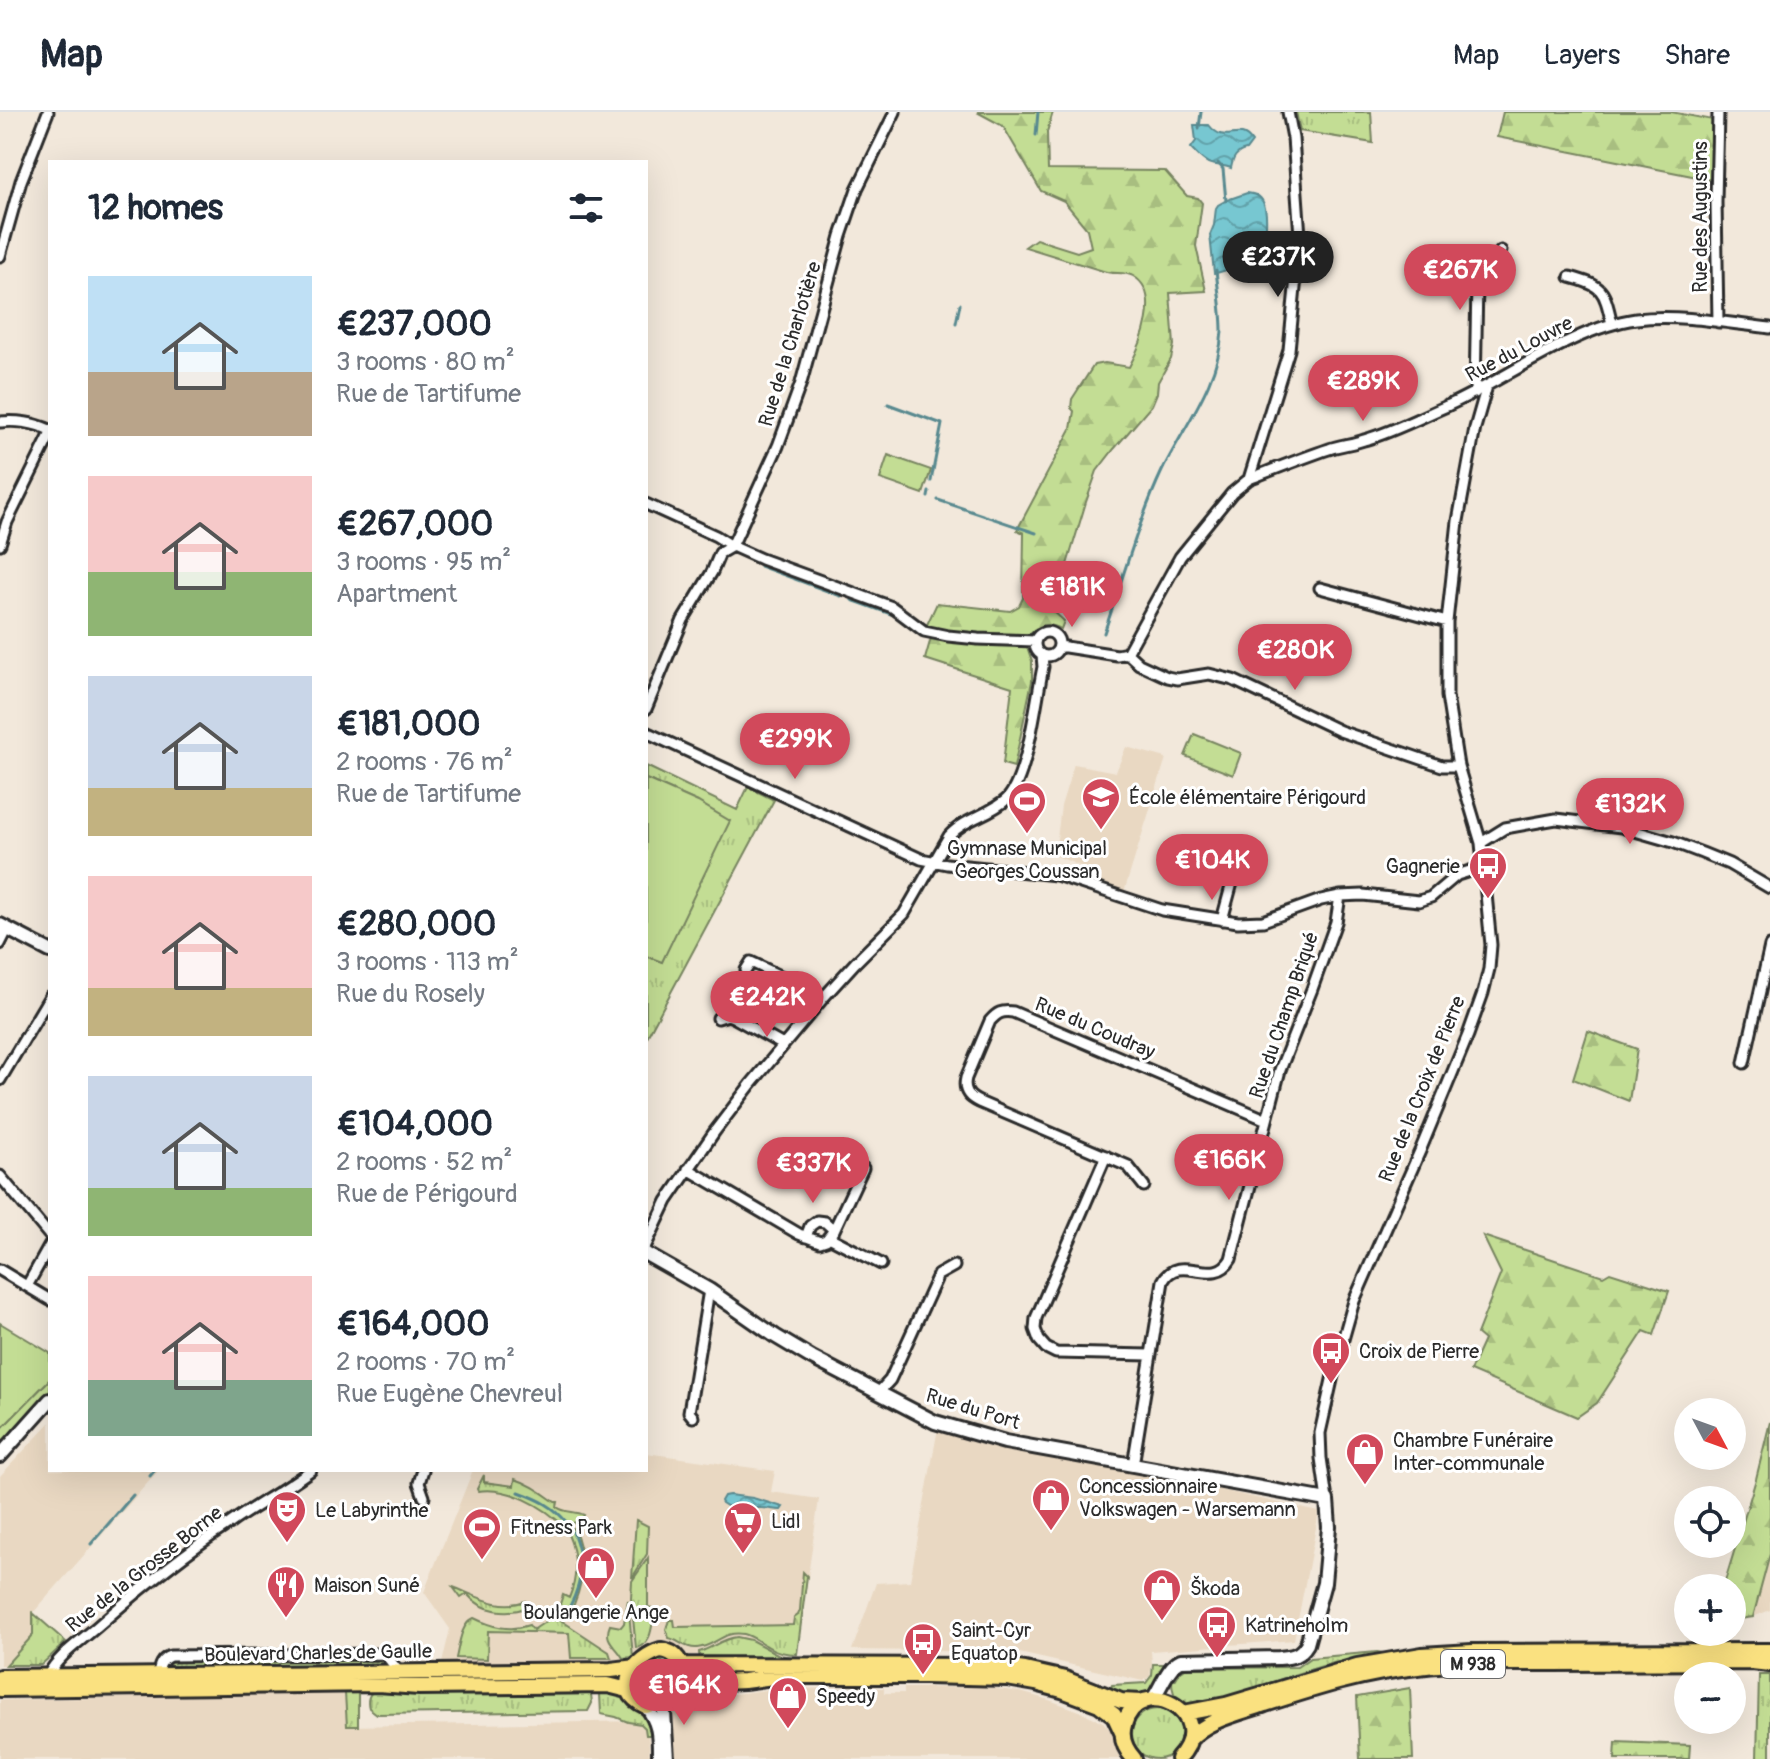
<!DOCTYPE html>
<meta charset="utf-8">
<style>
body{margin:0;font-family:Pangolin,sans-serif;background:#f2f2f3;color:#1f2937;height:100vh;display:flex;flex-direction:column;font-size:30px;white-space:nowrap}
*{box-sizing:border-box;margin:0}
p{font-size:26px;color:#747a83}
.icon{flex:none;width:44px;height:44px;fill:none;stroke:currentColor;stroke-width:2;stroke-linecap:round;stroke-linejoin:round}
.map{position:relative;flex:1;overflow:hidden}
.panel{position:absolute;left:48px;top:48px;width:600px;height:1312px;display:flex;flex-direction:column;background:#fff;border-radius:0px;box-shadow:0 8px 32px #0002}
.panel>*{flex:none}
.needle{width:52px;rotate:131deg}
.buttons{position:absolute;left:1674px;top:1286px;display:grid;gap:16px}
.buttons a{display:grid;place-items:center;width:72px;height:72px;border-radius:50%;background:#fff;box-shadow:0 8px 32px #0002;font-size:40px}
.price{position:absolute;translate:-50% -68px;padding:0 18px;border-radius:28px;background:#d1495b;color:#fff;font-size:26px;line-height:52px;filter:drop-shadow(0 2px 4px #0008)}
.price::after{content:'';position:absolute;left:50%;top:48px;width:24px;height:18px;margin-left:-12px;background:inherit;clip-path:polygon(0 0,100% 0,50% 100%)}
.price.on{background:#222;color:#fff}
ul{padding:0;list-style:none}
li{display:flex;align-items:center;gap:24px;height:200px;padding:0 40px}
li span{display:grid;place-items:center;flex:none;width:224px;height:160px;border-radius:0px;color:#555}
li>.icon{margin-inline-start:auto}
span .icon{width:96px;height:96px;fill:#fffc;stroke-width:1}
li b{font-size:34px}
h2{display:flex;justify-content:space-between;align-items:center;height:96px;padding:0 40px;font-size:34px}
header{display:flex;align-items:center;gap:48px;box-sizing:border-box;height:112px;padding:0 40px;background:#fff;border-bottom:2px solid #e0e1e3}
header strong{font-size:38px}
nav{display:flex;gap:44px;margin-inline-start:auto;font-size:28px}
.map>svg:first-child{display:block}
</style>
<header>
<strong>Map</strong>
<nav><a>Map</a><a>Layers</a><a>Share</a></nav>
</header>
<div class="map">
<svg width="1770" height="1647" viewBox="0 0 1770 1647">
<defs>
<pattern id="grass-tufts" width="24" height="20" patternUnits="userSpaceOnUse" patternTransform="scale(2)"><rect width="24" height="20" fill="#c3dd94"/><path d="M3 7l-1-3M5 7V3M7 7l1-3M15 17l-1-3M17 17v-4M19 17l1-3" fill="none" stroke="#a8be80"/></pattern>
<pattern id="forest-firs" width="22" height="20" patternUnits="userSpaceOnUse" patternTransform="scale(2)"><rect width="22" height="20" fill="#c3dd94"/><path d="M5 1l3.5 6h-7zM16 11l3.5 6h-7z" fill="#a8be80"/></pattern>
<pattern id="water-waves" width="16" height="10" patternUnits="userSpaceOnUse" patternTransform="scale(2)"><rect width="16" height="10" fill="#77c7d1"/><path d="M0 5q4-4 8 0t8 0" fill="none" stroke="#62a2aa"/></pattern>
</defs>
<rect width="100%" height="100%" fill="#f2e8db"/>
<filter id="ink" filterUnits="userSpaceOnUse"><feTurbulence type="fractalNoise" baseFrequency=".0125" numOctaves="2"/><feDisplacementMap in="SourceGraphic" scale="16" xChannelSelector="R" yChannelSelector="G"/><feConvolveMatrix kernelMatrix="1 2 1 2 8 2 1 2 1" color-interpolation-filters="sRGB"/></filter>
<g filter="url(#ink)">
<path fill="#e9d8c2" d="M1126 635 1166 646 1124 780 1091 768 1093 760 1055 743 1061 694 1074 652 1116 660Z
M50 1311V1358H159L33 1501V1523L6 1553H0V1364Z
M938 1316 1015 1332 1319 1400 1294 1528 1151 1539 1152 1551 1150 1564 1143 1569 1015 1540 852 1538 876 1471 910 1469Z
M646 1341 775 1359 771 1380 819 1387 797 1541 637 1544 633 1547 574 1549 442 1551 450 1517 424 1480 473 1358H646Z
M1770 1442V1498L1753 1505Z
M984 1575 1020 1580 1049 1588 1077 1598 1103 1610 1111 1619 1120 1647H674V1591L676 1585 680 1584 734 1582 772 1577 884 1576V1581H904V1576Z
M345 1581 347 1614 647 1609 650 1647H0V1588Z"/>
<path fill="url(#grass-tufts)" stroke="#778460" stroke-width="2" d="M1296 0H1371L1373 31 1300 19Z
M646 654 737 698 748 675 774 688 646 927V844L662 850 698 690 646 667Z
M50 1267V1283L0 1337V1318Z
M484 1363V1370L514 1374 515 1367C531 1372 542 1381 555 1390H558L557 1395C564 1401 575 1399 584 1403L583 1405 565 1416C545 1394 507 1374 478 1379L477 1377Z
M636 1408 648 1414 647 1442 632 1466Z
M574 1416C587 1447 584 1474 569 1503L562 1498 560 1492 563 1483 569 1486C579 1463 577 1442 567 1420Z
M648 1446V1495L655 1497C651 1512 654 1531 636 1536L631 1486 632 1469Z
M803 1460 807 1464 797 1542C786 1542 776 1540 767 1534 759 1530 753 1524 744 1522 723 1518 715 1535 697 1536 685 1537 679 1528 669 1526L666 1517 669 1508H674L675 1515 793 1513 794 1506 798 1503 800 1498Z
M453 1475C477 1484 500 1499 525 1489L528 1495C508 1503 482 1500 467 1482L461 1486Z
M628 1488 633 1545 623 1546C616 1533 603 1529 610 1513L621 1515 624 1511Z
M33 1501 66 1530 41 1553H6L33 1523Z
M550 1501 603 1536 609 1540 611 1546H571L569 1521 488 1519 487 1547 456 1546C459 1534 461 1511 474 1506 492 1515 510 1520 529 1513L533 1518 548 1508 545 1502Z
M737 1525 751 1528 779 1543 802 1547 700 1551 699 1540C713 1536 723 1526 737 1525Z
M1377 1540 1389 1542C1371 1545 1352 1547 1334 1551 1298 1560 1263 1573 1228 1586 1216 1591 1198 1598 1185 1593 1175 1589 1172 1578 1172 1568H1175L1180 1560 1185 1556 1297 1555 1310 1546Z
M310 1546 379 1548 385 1556 168 1558 170 1551 201 1547Z
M659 1548 669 1554 672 1560C667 1570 657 1581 647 1583L638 1576V1568L650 1555Z
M1153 1552H1165C1158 1588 1141 1590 1110 1579L1112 1573 1146 1571 1152 1563Z
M1759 1563H1770V1647H1757Z
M585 1577 591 1582 592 1591 588 1599 377 1602 369 1596C367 1589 368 1581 376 1578Z
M605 1578 615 1579 628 1590 646 1601 651 1606 653 1623H646L645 1616 641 1612 628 1610 616 1605 601 1602 600 1582Z
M345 1581H358V1614H347Z
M1132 1622a25 25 0 1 1 50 0a25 25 0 1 1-50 0Z"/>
<path fill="url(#forest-firs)" stroke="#778460" stroke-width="2" d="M977 0H1053L1047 20 1048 58 1165 59 1187 84 1198 86 1202 91 1196 134 1206 179 1170 181 1174 233 1171 247 1158 270 1157 281 1152 293 1114 337 1097 359 1086 390 1053 499 1064 509 1061 517C1047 509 1032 514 1025 529L1032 549V569L1014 655 1003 652 1012 575 925 547 931 526 924 519 937 491 1010 499 1019 494 1023 486 1024 421 1017 418 1071 317 1074 299 1071 296 1072 287 1094 253 1105 251 1129 255C1141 233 1163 181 1133 164 1124 159 1113 163 1103 159 1077 151 1051 143 1025 135L1036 127 1077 140 1091 135 1087 117 1064 89 1041 79 1003 14Z
M1503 0H1671L1713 8 1712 68 1497 25Z
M1588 919 1637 937 1629 989 1573 967Z
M1483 1124 1603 1164 1610 1160 1669 1179 1654 1223 1644 1219 1597 1291 1577 1305 1470 1259 1484 1228 1477 1222 1501 1161Z
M1770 1310V1442L1753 1505 1732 1508V1476H1723L1756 1367Z
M1410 1576 1413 1647H1360L1357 1585Z
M1616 1630 1690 1633 1689 1647H1615Z"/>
<path fill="#c3dd94" stroke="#778460" stroke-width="2" d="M888 343 931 358 923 382 880 367Z
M1194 622 1241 641 1233 663 1185 644Z
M646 667 698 690 730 709 662 850 646 844Z
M0 1211 50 1241V1267L0 1318Z"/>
<path fill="url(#water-waves)" stroke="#59898f" stroke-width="2" d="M1194 13H1209C1226 35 1238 10 1252 30L1246 38C1236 40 1233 46 1231 56 1224 53 1218 54 1211 52 1203 50 1197 42 1191 36L1196 29Z
M1247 81C1254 82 1260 83 1263 90 1269 102 1266 141 1256 151 1249 157 1241 156 1232 157 1226 157 1221 161 1214 161L1210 123 1214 113 1216 96 1218 93 1227 88Z
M729 1383 753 1386 783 1395 781 1398C774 1398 768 1396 761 1396 742 1395 741 1404 722 1391L721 1389 724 1384Z"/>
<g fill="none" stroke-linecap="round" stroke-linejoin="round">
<path stroke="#59898f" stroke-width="3" d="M1199 16 1201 0
M1036 23 1038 0
M1218 51 1223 57 1226 89
M956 211 960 192
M888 292 942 312 931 369
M928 385 929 380
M938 388 1036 421
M760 454 841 484
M852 488 891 502
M1104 521C1122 469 1139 408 1162 359 1184 314 1219 271 1222 219 1222 199 1218 178 1216 158
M150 1364 155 1358
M519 1380C538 1387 554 1394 567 1411
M91 1432 133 1383
M570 1494C584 1467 584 1448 573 1420"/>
<defs>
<path id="street" d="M1718 0 1716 90 1718 210
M0 144 21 69 48 0
M1570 165C1604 174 1604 178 1612 212
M1475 281 1477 170 1501 139
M0 310C16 308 35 311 50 318
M1249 367C1275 357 1302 346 1329 337 1340 333 1353 332 1364 328 1393 320 1421 305 1449 293 1506 267 1575 215 1636 207 1680 202 1727 211 1770 216
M646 392 716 424 732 434 761 447 892 495 924 519 948 524 978 527 1035 529
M0 432 7 410 50 323
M1320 476 1447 510
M1035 532a12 12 0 1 1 24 0a12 12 0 1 1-24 0Z
M1059 534 1117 543 1127 541 1180 445 1232 381 1249 367 1289 238 1300 124 1293 26 1288 0
M1127 541 1139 552 1167 565 1177 567 1209 562 1233 568 1340 619 1442 654H1458
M646 597 683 508 712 460 720 441 732 434 778 334 801 271 841 124 857 77 895 0
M646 620 921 747 947 752 1056 763 1162 798 1238 810 1263 809 1321 788 1340 784 1363 783 1419 789 1431 785 1457 763 1483 755
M1481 731 1505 716 1556 707 1621 715 1673 730 1702 741 1729 752 1770 776
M1222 808 1240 741
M0 832 8 816
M746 858 751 850 824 885
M718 906 728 903 733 905 783 933
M1744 951 1770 834
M0 968 50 884
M1106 1044 1036 1206 1035 1217 1039 1228 1046 1236 1056 1241 1150 1243
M688 1057 799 1122 820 1130 826 1128 834 1118 863 1056
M0 1064 50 1124
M1144 1074 1128 1054 979 990C968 985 963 978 966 966L990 909C997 901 1002 898 1013 900L1267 1008
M806 1125 810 1114 817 1109 825 1110 834 1118
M829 1125 881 1152
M646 1133 667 1089 715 1019 751 972 824 885 855 851 904 802 949 724C965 706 990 703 1007 687 1028 665 1036 587 1043 555L1042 543
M0 1158 50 1188
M27 1174 50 1133
M879 1280 890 1268 938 1163 954 1154
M693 1305 689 1300 709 1178
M1133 1353 1163 1169C1179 1139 1214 1177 1231 1147L1280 958 1312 877 1336 810 1340 784
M423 1358 419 1371 424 1385
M1327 1388 1321 1346 1320 1321 1334 1259 1354 1189 1420 1039 1468 923 1483 881 1489 857 1491 833 1481 731 1458 654 1447 584V510L1458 409 1475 316 1487 274
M158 1563C159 1554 161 1547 170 1544L385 1542 399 1560
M47 1565C58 1543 81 1529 99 1513 140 1477 183 1442 229 1412 256 1393 284 1378 311 1358"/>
<path id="secondary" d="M0 813 50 839
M646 1142 709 1178 775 1224 812 1246 935 1310 1005 1330 1327 1388 1329 1415 1324 1471 1307 1532C1300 1544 1292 1545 1279 1546L1181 1548C1168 1554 1161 1575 1153 1587
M0 1344 50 1288
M663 1584 667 1647
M646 1594C660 1613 659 1623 659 1647"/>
<path id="primary" d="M661 1538C676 1540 683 1550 681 1564 673 1577 660 1590 646 1594 610 1578 635 1545 661 1538Z
M681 1553 994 1554 1025 1558 1065 1567 1121 1589 1143 1590
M0 1565 611 1558 636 1555
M675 1572 744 1569 781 1564H925L1007 1566 1036 1571 1062 1578 1099 1592 1114 1603 1122 1620
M0 1577 378 1572 419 1575 608 1573 628 1578
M1184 1601 1226 1593 1357 1554 1422 1543 1472 1540 1770 1539
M1189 1628C1207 1607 1240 1601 1265 1592 1315 1576 1365 1560 1418 1555 1462 1550 1507 1551 1552 1551 1618 1551 1685 1550 1752 1550L1770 1552
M1134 1647C1125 1637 1120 1626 1124 1613 1139 1558 1221 1602 1178 1647"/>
</defs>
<use href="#street" stroke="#2b2b2b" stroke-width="15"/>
<use href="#secondary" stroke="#2b2b2b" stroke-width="18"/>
<use href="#primary" stroke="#2b2b2b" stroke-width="20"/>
<use href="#street" stroke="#fff" stroke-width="9"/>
<use href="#secondary" stroke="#fff" stroke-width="12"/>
<use href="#primary" stroke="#fae180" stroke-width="14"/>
</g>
</g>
<defs>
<symbol id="school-pin" viewBox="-11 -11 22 30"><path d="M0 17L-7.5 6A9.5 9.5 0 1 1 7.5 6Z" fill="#d1495b" stroke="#fff"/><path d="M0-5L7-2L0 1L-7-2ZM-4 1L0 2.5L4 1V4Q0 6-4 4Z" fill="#fff"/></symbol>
<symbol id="stadium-pin" viewBox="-11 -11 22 30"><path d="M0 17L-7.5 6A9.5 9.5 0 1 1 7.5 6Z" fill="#d1495b" stroke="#fff"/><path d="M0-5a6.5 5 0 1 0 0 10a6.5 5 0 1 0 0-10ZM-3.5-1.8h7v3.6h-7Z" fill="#fff"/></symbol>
<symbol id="bus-pin" viewBox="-11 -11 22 30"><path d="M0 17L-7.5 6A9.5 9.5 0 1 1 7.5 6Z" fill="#d1495b" stroke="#fff"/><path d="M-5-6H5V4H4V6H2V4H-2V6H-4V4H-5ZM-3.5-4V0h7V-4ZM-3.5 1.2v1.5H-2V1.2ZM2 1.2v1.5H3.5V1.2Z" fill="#fff"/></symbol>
<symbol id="shop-pin" viewBox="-11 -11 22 30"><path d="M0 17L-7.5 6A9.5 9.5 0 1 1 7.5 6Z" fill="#d1495b" stroke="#fff"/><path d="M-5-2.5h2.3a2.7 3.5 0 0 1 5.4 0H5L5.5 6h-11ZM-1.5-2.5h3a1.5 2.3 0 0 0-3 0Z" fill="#fff"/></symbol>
<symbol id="theatre-pin" viewBox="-11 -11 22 30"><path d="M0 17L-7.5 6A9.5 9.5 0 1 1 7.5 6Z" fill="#d1495b" stroke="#fff"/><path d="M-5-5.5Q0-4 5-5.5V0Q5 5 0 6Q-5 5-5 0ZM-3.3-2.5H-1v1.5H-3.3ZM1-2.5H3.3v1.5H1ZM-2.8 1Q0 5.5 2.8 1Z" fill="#fff"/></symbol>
<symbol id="supermarket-pin" viewBox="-11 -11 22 30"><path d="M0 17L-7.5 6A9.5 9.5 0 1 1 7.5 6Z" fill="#d1495b" stroke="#fff"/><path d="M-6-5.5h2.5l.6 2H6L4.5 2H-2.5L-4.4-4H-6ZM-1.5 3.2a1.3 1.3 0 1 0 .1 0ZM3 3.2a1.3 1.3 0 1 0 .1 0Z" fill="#fff"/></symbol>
<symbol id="restaurant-pin" viewBox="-11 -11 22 30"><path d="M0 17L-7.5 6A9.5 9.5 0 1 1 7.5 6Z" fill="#d1495b" stroke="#fff"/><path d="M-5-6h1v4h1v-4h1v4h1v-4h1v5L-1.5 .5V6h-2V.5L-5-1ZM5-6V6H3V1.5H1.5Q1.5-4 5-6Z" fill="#fff"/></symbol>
</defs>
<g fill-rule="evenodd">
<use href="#school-pin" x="1079" y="663" width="44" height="60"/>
<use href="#stadium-pin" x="1005" y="667" width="44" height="60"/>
<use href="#bus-pin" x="1466" y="732" width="44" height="60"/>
<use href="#bus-pin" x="1309" y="1217" width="44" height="60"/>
<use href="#shop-pin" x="1343" y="1318" width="44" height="60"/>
<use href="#shop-pin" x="1029" y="1364" width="44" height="60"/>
<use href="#theatre-pin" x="265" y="1376" width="44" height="60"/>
<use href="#supermarket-pin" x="721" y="1387" width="44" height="60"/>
<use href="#stadium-pin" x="460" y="1393" width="44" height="60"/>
<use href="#shop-pin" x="574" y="1432" width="44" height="60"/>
<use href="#restaurant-pin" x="264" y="1451" width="44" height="60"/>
<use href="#shop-pin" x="1140" y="1454" width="44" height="60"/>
<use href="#bus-pin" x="1195" y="1491" width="44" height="60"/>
<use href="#bus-pin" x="901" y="1508" width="44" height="60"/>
<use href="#shop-pin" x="766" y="1562" width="44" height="60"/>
</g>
<g text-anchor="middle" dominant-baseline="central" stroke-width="6" stroke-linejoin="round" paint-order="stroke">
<rect fill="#fff" stroke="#6b6b6b" stroke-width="2" x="1441" y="1538" width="64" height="28" rx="6"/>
<g font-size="18" font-weight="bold" fill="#2b2b2b">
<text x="1473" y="1552">M 938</text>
</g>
<g font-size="20" fill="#2b2b2b" stroke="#fff">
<text transform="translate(1700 105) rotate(-90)">Rue des Augustins</text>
<text transform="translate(790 232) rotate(-73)">Rue de la Charlotière</text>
<text transform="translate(1519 237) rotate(-28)">Rue du Louvre</text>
<text transform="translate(1284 903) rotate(-71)">Rue du Champ Briqué</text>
<text transform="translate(1095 916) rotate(23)">Rue du Coudray</text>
<text transform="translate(1422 977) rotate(-68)">Rue de la Croix de Pierre</text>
<text transform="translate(973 1297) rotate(17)">Rue du Port</text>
<text transform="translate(144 1457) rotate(-38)">Rue de la Grosse Borne</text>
<text transform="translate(318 1541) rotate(-1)">Boulevard Charles de Gaulle</text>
</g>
<g font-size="20" fill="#2b2b2b" stroke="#fff" text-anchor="start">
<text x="1129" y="685">École élémentaire Périgourd</text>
<text x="1027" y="736" text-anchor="middle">Gymnase Municipal<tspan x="1027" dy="23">Georges Coussan</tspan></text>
<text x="1460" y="754" text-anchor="end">Gagnerie</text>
<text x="1359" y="1239">Croix de Pierre</text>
<text x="1393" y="1328">Chambre Funéraire<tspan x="1393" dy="23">Inter-communale</tspan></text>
<text x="1079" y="1374">Concessionnaire<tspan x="1079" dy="23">Volkswagen - Warsemann</tspan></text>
<text x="315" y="1398">Le Labyrinthe</text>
<text x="771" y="1409">Lidl</text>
<text x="510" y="1415">Fitness Park</text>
<text x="314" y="1473">Maison Suné</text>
<text x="1190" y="1476">Škoda</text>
<text x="596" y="1500" text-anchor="middle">Boulangerie Ange</text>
<text x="1245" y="1513">Katrineholm</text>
<text x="951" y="1518">Saint-Cyr<tspan x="951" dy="23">Equatop</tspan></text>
<text x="816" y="1584">Speedy</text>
</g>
</g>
</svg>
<div class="buttons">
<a><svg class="needle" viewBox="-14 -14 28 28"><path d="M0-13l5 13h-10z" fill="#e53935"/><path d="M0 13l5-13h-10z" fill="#747a83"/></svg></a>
<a><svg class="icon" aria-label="locate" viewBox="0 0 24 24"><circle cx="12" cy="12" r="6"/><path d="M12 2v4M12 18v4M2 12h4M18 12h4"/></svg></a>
<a>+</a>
<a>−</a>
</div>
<b class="price on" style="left:1278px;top:187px">€237K</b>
<b class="price" style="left:1460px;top:200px">€267K</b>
<b class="price" style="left:1363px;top:311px">€289K</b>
<b class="price" style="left:1072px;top:517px">€181K</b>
<b class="price" style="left:1295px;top:580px">€280K</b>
<b class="price" style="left:795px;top:669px">€299K</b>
<b class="price" style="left:1630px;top:734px">€132K</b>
<b class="price" style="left:1212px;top:790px">€104K</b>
<b class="price" style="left:767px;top:927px">€242K</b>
<b class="price" style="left:1229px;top:1090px">€166K</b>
<b class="price" style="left:813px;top:1093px">€337K</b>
<b class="price" style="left:684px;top:1615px">€164K</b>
<section class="panel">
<h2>12 homes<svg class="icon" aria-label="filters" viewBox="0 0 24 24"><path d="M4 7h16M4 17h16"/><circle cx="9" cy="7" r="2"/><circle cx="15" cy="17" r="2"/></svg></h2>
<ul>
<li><span style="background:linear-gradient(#bfe0f5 60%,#b9a48a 0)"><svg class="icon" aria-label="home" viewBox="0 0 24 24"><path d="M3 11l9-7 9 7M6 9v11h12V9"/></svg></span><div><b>€237,000</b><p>3 rooms · 80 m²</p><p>Rue de Tartifume</p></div></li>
<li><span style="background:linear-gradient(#f6c9c9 60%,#8fb573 0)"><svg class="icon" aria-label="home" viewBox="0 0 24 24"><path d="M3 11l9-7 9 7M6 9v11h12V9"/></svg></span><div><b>€267,000</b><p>3 rooms · 95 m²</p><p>Apartment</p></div></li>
<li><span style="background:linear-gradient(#c9d6e8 70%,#c2b280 0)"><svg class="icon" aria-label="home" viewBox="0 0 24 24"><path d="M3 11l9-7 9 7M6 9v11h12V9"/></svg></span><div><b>€181,000</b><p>2 rooms · 76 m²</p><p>Rue de Tartifume</p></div></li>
<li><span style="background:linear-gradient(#f6c9c9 70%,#c2b280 0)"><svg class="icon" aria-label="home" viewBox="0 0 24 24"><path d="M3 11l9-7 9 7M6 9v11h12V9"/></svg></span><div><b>€280,000</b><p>3 rooms · 113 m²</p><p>Rue du Rosely</p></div></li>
<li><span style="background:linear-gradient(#c9d6e8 70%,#8fb573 0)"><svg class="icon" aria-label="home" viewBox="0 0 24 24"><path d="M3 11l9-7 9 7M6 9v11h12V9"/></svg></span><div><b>€104,000</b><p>2 rooms · 52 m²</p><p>Rue de Périgourd</p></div></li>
<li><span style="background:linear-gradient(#f6c9c9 65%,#7fa58c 0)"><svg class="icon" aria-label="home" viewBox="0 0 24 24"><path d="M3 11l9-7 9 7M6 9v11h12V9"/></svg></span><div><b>€164,000</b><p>2 rooms · 70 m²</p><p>Rue Eugène Chevreul</p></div></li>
</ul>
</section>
</div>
